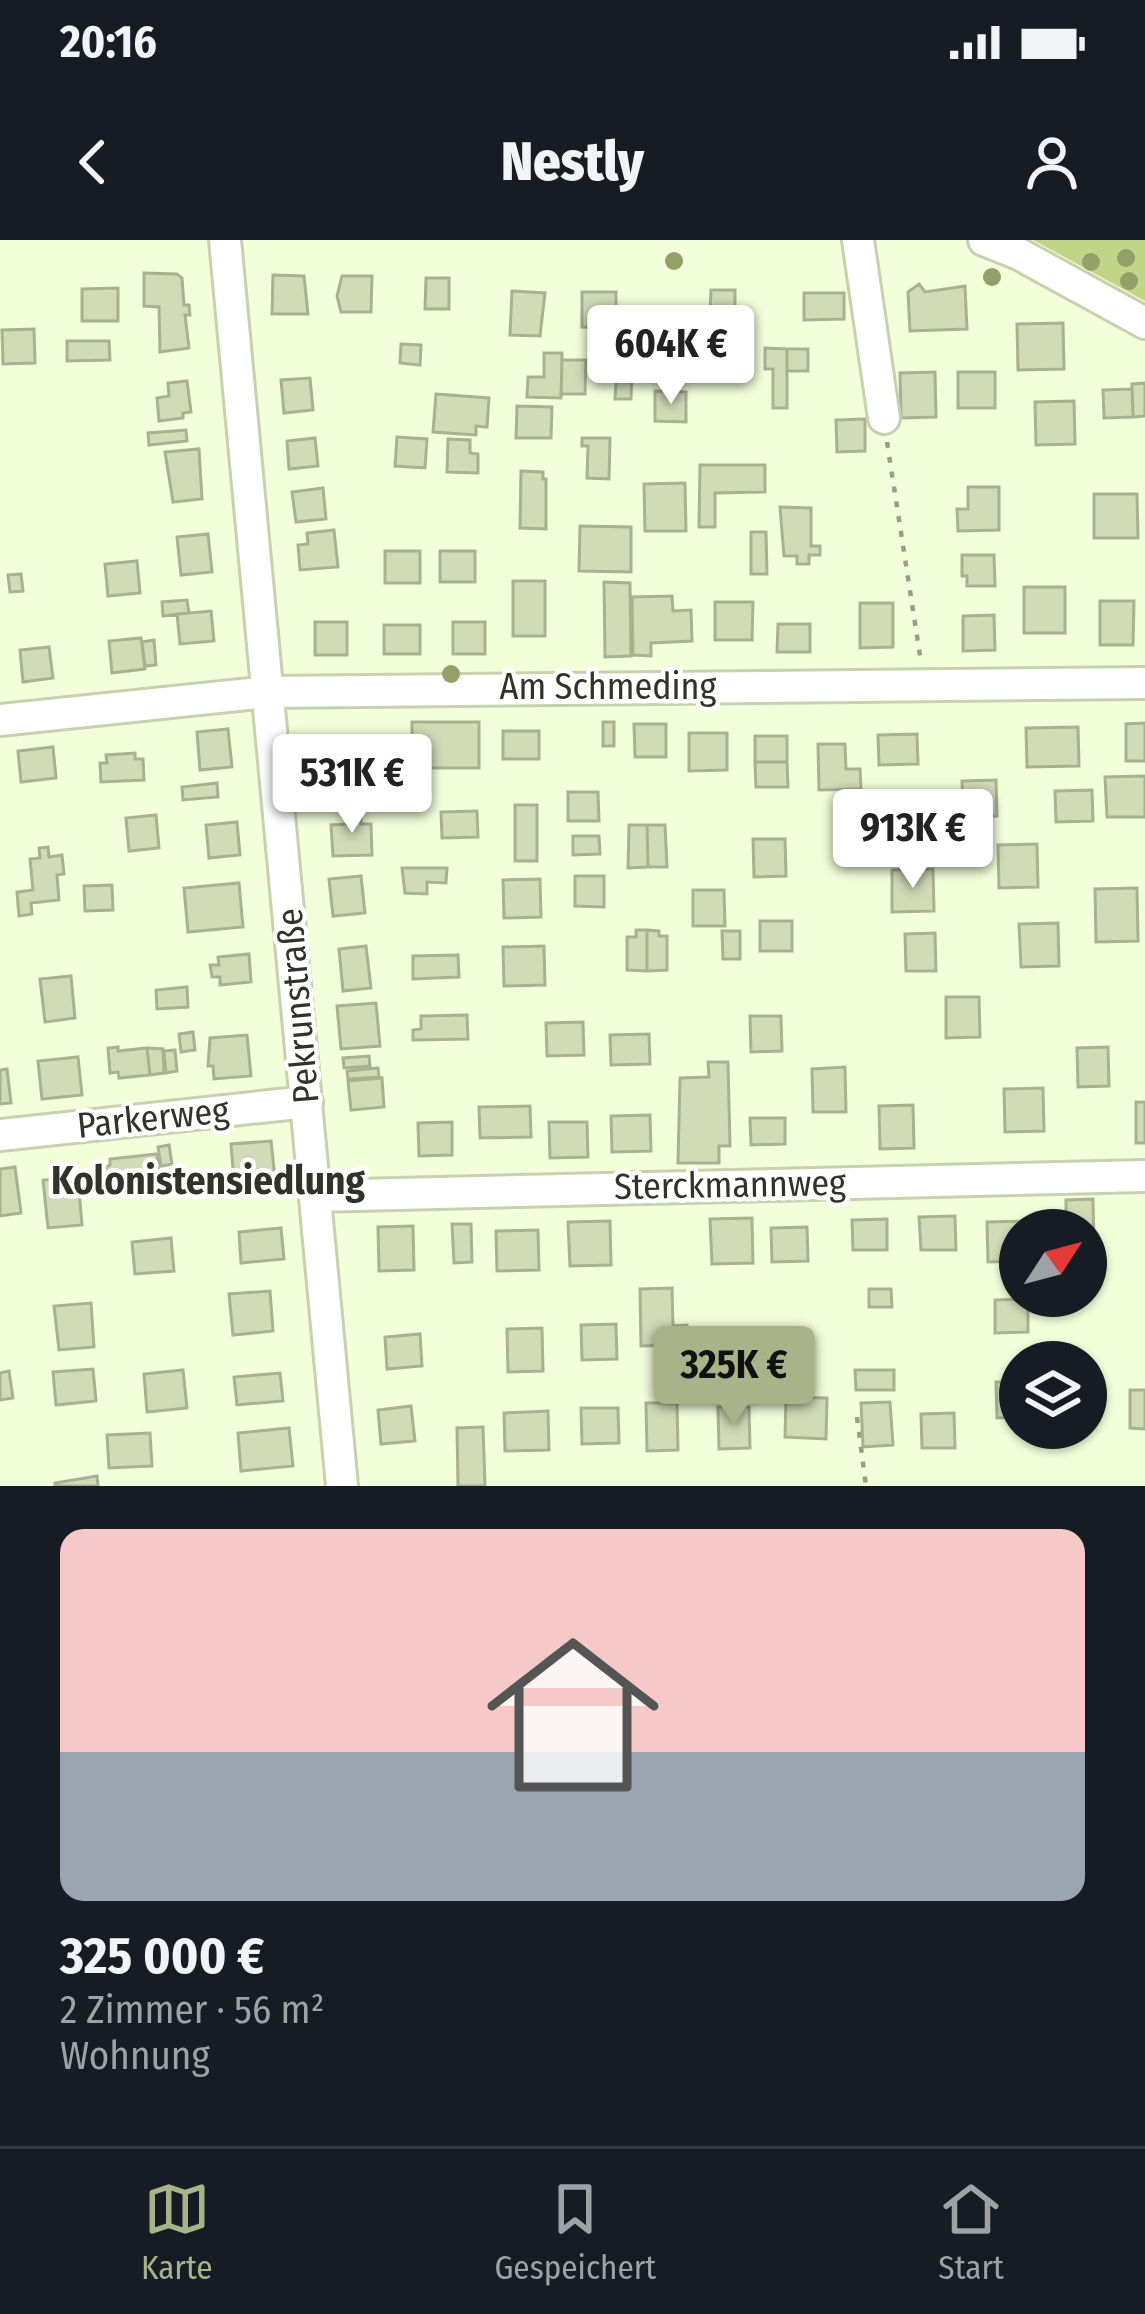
<!DOCTYPE html>
<html lang="de">
<meta charset="utf-8">
<style>
body{margin:0;font-family:"Fira Sans Condensed",sans-serif;background:#20242c;color:#f1f3f6;height:100vh;display:flex;flex-direction:column;font-size:45px;white-space:nowrap}
*{box-sizing:border-box;margin:0}
p{font-size:39px;color:#9ea1a6}
.icon{flex:none;width:66px;height:66px;fill:none;stroke:currentColor;stroke-width:2;stroke-linecap:round;stroke-linejoin:round}
.map{position:relative;height:1246px;overflow:hidden}
.sheet{display:flex;flex-direction:column;background:#171b24;flex:1}
.sheet>*{flex:none}
.needle{width:78px;rotate:54deg}
.tools{position:absolute;left:999px;top:969px;display:grid;gap:24px}
.tools a{display:grid;place-items:center;width:108px;height:108px;border-radius:50%;background:#171b24;box-shadow:0 3px 9px #0004;font-size:60px}
.price{position:absolute;translate:-50% -102px;padding:0 27px;border-radius:12px;background:#fff;color:#222;font-size:39px;line-height:78px;filter:drop-shadow(0 3px 6px #0008)}
.price::after{content:'';position:absolute;left:50%;top:72px;width:36px;height:27px;margin-left:-18px;background:inherit;clip-path:polygon(0 0,100% 0,50% 100%)}
.price.current{background:#aab28a;color:#111}
ul{padding:0;list-style:none}
li{display:grid;align-content:center;gap:24px;height:636px;padding:0 60px}
li+li{border-top:3px solid #363941}
li span{display:grid;place-items:center;height:372px;border-radius:24px;color:#555}
li>.icon{margin-inline-start:auto}
span .icon{width:216px;height:216px;fill:#fffc;stroke-width:1}
li b{font-size:51px}
.status{display:flex;justify-content:space-between;align-items:center;height:84px;padding:0 60px;background:#171b24;direction:ltr}
.status svg{height:33px;fill:currentColor}
header{display:flex;justify-content:space-between;align-items:center;height:156px;padding:0 60px;background:#171b24;font-size:54px;font-weight:800}
.tabs{display:flex;justify-content:space-around;align-items:center;height:168px;border-top:3px solid #363941;background:#171b24;font-size:33px;color:#9ea1a6}
.tabs a{display:grid;justify-items:center;gap:6px}
.tabs .current{color:#aab28a}
.map>svg:first-child{display:block}
</style>
<div class="status"><b>20:16</b><svg viewBox="0 0 49 12"><path d="M0 12V9h3v3zM5 12V6h3v6zM10 12V3h3v9zM15 12V0h3v12zM26 1h20v11H26zM47 4h2v5h-2z"/></svg></div>
<header><svg class="icon" aria-label="back" viewBox="0 0 24 24"><path d="M15 5l-7 7 7 7"/></svg>Nestly<svg class="icon" aria-label="person" viewBox="0 0 24 24"><circle cx="12" cy="8" r="4"/><path d="M4 21q1-7 8-7t8 7"/></svg></header>
<div class="map">
<svg width="1145" height="1246" viewBox="0 0 1145 1246">
<rect width="100%" height="100%" fill="#f3feda"/>
<path fill="#c1d488" d="M1033 0H1145V61Z"/>
<path fill="#d1dbb8" stroke="#a9b290" stroke-width="3" d="M144 33 177 34 182 38 184 65H189L190 75H185L189 108 160 112 159 67 144 66Z
M273 35 304 36 308 74H272Z
M342 36H372L371 72H341L337 56Z
M426 38H449V69H425Z
M919 44 925 52 965 46 967 89 910 91 908 52Z
M118 48V81H82V49Z
M711 50H735V72H710Z
M512 51 545 53 540 96 510 95Z
M582 52H616V88L582 87Z
M804 53H844V79L804 80Z
M645 69H673V99H644Z
M1063 83 1064 129 1018 130 1017 84Z
M34 89 35 123 3 124 2 90Z
M67 101H109L110 120 67 121Z
M401 104 421 105 420 125 400 123Z
M765 108 787 109V168H773V129H765Z
M787 109H808V131H787Z
M544 113H562L561 158 527 157 528 137H544Z
M562 120H586L585 154H561Z
M617 128H632L631 159H615Z
M935 132 936 177 901 178 900 133Z
M958 132H995V168H958Z
M310 138 313 170 284 173 281 140Z
M187 141 191 172 183 173V178L159 181 157 158 169 156 168 143Z
M1145 143V176L1133 177 1132 144Z
M1132 149 1133 177 1104 178 1103 150Z
M655 151 686 152V182L655 181Z
M436 154 489 158 487 187 476 186V195L433 192Z
M1074 161 1075 204 1036 205 1035 162Z
M517 166 552 167 551 198H516Z
M865 179V211L837 212 836 180Z
M186 190 187 201 149 205 148 193Z
M397 197 427 199 425 228 395 226Z
M315 198 318 226 289 229 287 201Z
M582 198H610L609 239 587 238 588 206H582Z
M448 199 470 200V213L478 214V233L447 232Z
M199 209 202 259 173 262 165 212Z
M700 225H765V252L715 253V287H699Z
M521 231 543 232V239H546V289L520 288Z
M685 243 686 291H645L644 244Z
M968 247H999V290L958 291 957 269H968Z
M323 248 326 279 296 282 292 252Z
M1094 254H1137L1138 298H1094Z
M780 267 811 268V306H820V315H809V324H797V316H784Z
M580 286 631 287V332L579 331Z
M334 290 338 327 300 330 298 305 308 304 307 293Z
M751 292H766L767 334H751Z
M208 294 212 332 181 335 177 297Z
M385 311H420V343H385Z
M440 311H475V342H440Z
M962 315H994L995 346H967V336H962Z
M137 321 140 353 108 356 105 324Z
M21 334 23 351 10 352 8 335Z
M513 341H545V396H513Z
M604 342 630 343 631 416 605 417Z
M1024 347H1065V393H1024Z
M672 356 673 371 691 370 692 401 651 403V416L633 415 632 357Z
M187 360 189 373 163 376 162 362Z
M1100 361H1134L1133 405H1100Z
M715 362H753L752 400H715Z
M860 363H893V407L860 408Z
M211 371 214 401 180 404 177 374Z
M994 375 995 410 963 411V376Z
M315 382H347V415H315Z
M453 382H485V414H453Z
M778 384H810V412H777Z
M384 385H420V414H384Z
M141 398 145 429 112 433 109 401Z
M154 400 156 425 145 426 142 402Z
M49 407 53 438 23 442 20 410Z
M412 482H479V528H430V549H412Z
M603 482H614V506H603Z
M1145 483V521H1126V484Z
M634 484H666V517H635Z
M1078 487 1079 526 1027 527 1026 488Z
M228 489 232 527 200 530 197 492Z
M503 491H539V519H503Z
M689 493H727V530L689 531Z
M917 494 918 524 879 525 878 495Z
M755 496H787V522H755Z
M356 503 358 520 344 522 346 542 315 545 311 507Z
M818 504H845L846 529H860L861 549 819 550Z
M53 507 56 538 21 542 18 511Z
M135 513V519H143L144 540 101 542 100 523H107L106 515Z
M755 522H787L788 547H756Z
M1145 536V577H1107L1105 537Z
M996 540 997 576 963 577 962 541Z
M217 543 218 557 183 560 182 547Z
M1092 550 1093 581 1056 582 1055 551Z
M568 552H598L599 581H568Z
M515 565H537V621H515Z
M348 568H361V584H371L372 615 333 616 331 585 349 584Z
M477 571 478 597 442 598 441 572Z
M156 575 159 608 129 611 126 578Z
M237 582 240 615 209 618 206 585Z
M629 585H647L648 627 628 628Z
M647 585H665L667 627H648Z
M573 596H599L600 614 573 615Z
M753 599H785L786 636 754 637Z
M1037 604 1038 647 999 648 998 605Z
M48 607 49 617 62 615 64 634 57 635 59 660 31 663 32 674 19 676 17 652 33 650 30 619 40 618 39 608Z
M402 628H447L446 643 427 642V654L405 653Z
M933 629 934 671 892 672V630Z
M361 636 365 673 333 676 329 639Z
M575 636H604V667L575 666Z
M540 639 541 677 504 678 503 640Z
M239 643 243 687 188 692 184 648Z
M112 645 113 670 85 671 84 646Z
M1137 648 1138 701 1096 702 1095 649Z
M693 650H724L725 686H693Z
M760 681H792V711H760Z
M1058 683 1059 726 1021 727 1019 684Z
M636 690H647V731L627 730V697H636Z
M647 690 659 691V696H667V730L647 731Z
M722 691H740V719H723Z
M935 693 936 731H906L905 694Z
M366 706 371 748 343 751 339 709Z
M544 706 545 745 504 746 503 707Z
M249 714 251 742 220 745V737H212L210 725H219L218 717Z
M458 715 459 737 413 739V716Z
M71 736 75 778 45 782 40 739Z
M187 747 188 767 157 769 156 750Z
M946 757H979L980 797 946 798Z
M376 763 380 806 341 809 337 766Z
M467 775 468 799 413 800V790L421 789V776Z
M750 776H781L782 811 751 812Z
M583 782 584 815 547 816 546 783Z
M193 792 195 810 181 812 179 794Z
M649 794 650 824 611 825 610 795Z
M247 795 251 836 214 839 213 826H208L210 798Z
M118 807V811L147 808 150 835 119 838 118 832 110 833 108 808Z
M1108 807 1109 846 1078 847 1077 808Z
M147 808 163 809 164 833 150 835Z
M175 810 177 831 166 833 164 811Z
M369 816 370 826 344 828 343 818Z
M78 817 82 855 42 859 38 821Z
M708 822H728L730 906H719V923H678L680 838 709 837Z
M845 827 846 872H813L812 829Z
M378 828 379 837 348 839 347 831Z
M7 829 11 863 0 864V830Z
M382 838 384 867 351 870 348 841Z
M1043 848 1044 891 1005 892 1004 849Z
M1136 862H1145V903H1136Z
M913 865 914 908 880 909 879 866Z
M530 866 531 897 480 898 479 867Z
M650 875 651 911 612 912 611 876Z
M750 878H785V904L751 905Z
M452 882V915L419 916 418 883Z
M549 882H587L588 917 550 918Z
M271 901 275 938 234 942 231 904Z
M169 905 172 924 161 926 158 907Z
M157 914 160 947 115 952 114 944H108L106 927 110 925V919Z
M15 927 21 973 0 976V929Z
M78 937 82 985 48 988 43 940Z
M1093 959 1094 1008 1086 1009V990H1056V975H1066V960Z
M955 976 956 1010H921L919 977Z
M752 978 753 1023 712 1024 710 979Z
M887 979V1010H853L852 980Z
M610 981 611 1025 570 1026 568 982Z
M1023 981 1020 1021 988 1022 987 982Z
M452 984H471L472 1022 454 1023Z
M413 986 414 1030 379 1031 378 987Z
M807 987 808 1021 772 1022 771 988Z
M281 988 284 1019 241 1023 239 992Z
M538 990 539 1030 497 1031 496 991Z
M171 998 174 1031 135 1034 132 1002Z
M672 1048 673 1086 687 1085 688 1105 641 1106 640 1049Z
M869 1049H891L892 1067H869Z
M270 1051 273 1091 233 1095 229 1054Z
M1028 1059V1092L995 1093V1060Z
M91 1063 94 1107 59 1110 54 1066Z
M616 1084 617 1119 582 1120 581 1085Z
M542 1088 543 1131 508 1132 507 1089Z
M420 1094 422 1126 387 1129 385 1097Z
M93 1129 96 1161 56 1165 53 1132Z
M1086 1129H1089L1090 1175H1086Z
M183 1130 187 1168 147 1172 144 1134Z
M855 1130H894V1150H856Z
M9 1131 13 1158 0 1160V1133Z
M280 1133 283 1161 237 1165 234 1137Z
M996 1142H1020V1177L997 1178Z
M1130 1150H1145V1189L1130 1188Z
M786 1157 827 1158 826 1199 785 1197Z
M890 1162 893 1205 863 1207 861 1163Z
M646 1163H677L678 1210 647 1211Z
M411 1166 415 1201 381 1204 378 1170Z
M718 1167H749L750 1208 719 1209Z
M581 1168H618L619 1203 582 1204Z
M548 1171 549 1210 505 1211 504 1173Z
M954 1173 955 1208H922L921 1174Z
M483 1187 485 1246H458L457 1188Z
M289 1188 293 1226 241 1231 238 1193Z
M150 1193 152 1226 109 1228 107 1195Z
M97 1236 98 1246H55V1243Z"/>
<g fill="none" stroke-linecap="round" stroke-linejoin="round">
<defs>
<path id="minor" d="M225 0 342 1246
M858 0 884 178
M984 0 1019 14 1145 83
M0 480 268 452 1145 443
M0 895 307 862
M315 956 1145 936"/>
</defs>
<use href="#minor" stroke="#c7d1ae" stroke-width="36"/>
<path stroke="#989f86" stroke-width="4.5" stroke-dasharray="6 9" stroke-linecap="butt" d="M887 202 921 422
M857 1177 866 1246"/>
<use href="#minor" stroke="#fff" stroke-width="30"/>
</g>
<g fill="#94a067">
<circle cx="1126" cy="18" r="9"/>
<circle cx="674" cy="21" r="9"/>
<circle cx="1091" cy="22" r="9"/>
<circle cx="992" cy="37" r="9"/>
<circle cx="1129" cy="41" r="9"/>
<circle cx="451" cy="434" r="9"/>
</g>
<g text-anchor="middle" dominant-baseline="central" stroke-width="9" stroke-linejoin="round" paint-order="stroke">
<g font-size="36" fill="#303426" stroke="#fff">
<text x="608" y="447">Am Schmeding</text>
<text transform="translate(298 766) rotate(-95)">Pekrunstraße</text>
<text transform="translate(153 878) rotate(-6)">Parkerweg</text>
<text transform="translate(730 945) rotate(-1)">Sterckmannweg</text>
</g>
<g font-size="39" font-weight="bold" fill="#303426" stroke="#fff">
<text x="208" y="941">Kolonistensiedlung</text>
</g>
</g>
</svg>
<div class="tools">
<a><svg class="needle" viewBox="-14 -14 28 28"><path d="M0-13l5 13h-10z" fill="#e53935"/><path d="M0 13l5-13h-10z" fill="#9ea1a6"/></svg></a>
<a><svg class="icon" aria-label="layers" viewBox="0 0 24 24"><path d="M12 4l9 5-9 5-9-5zM3 14l9 5 9-5"/></svg></a>
</div>
<b class="price" style="left:671px;top:167px">604K €</b>
<b class="price" style="left:352px;top:596px">531K €</b>
<b class="price" style="left:913px;top:651px">913K €</b>
<b class="price current" style="left:734px;top:1188px">325K €</b>
</div>
<section class="sheet">
<ul>
<li><span style="background:linear-gradient(#f6c9c9 60%,#9aa5b1 0)"><svg class="icon" aria-label="home" viewBox="0 0 24 24"><path d="M3 11l9-7 9 7M6 9v11h12V9"/></svg></span><div><b>325 000 €</b><p>2 Zimmer · 56 m²</p><p>Wohnung</p></div></li>
</ul>
</section>
<nav class="tabs">
<a class="current"><svg class="icon" aria-label="map" viewBox="0 0 24 24"><path d="M3 6l6-2 6 2 6-2v14l-6 2-6-2-6 2zM9 4v14M15 6v14"/></svg>Karte</a>
<a><svg class="icon" aria-label="saved" viewBox="0 0 24 24"><path d="M7 4h10v16l-5-4-5 4z"/></svg>Gespeichert</a>
<a><svg class="icon" aria-label="home" viewBox="0 0 24 24"><path d="M3 11l9-7 9 7M6 9v11h12V9"/></svg>Start</a>
</nav>
